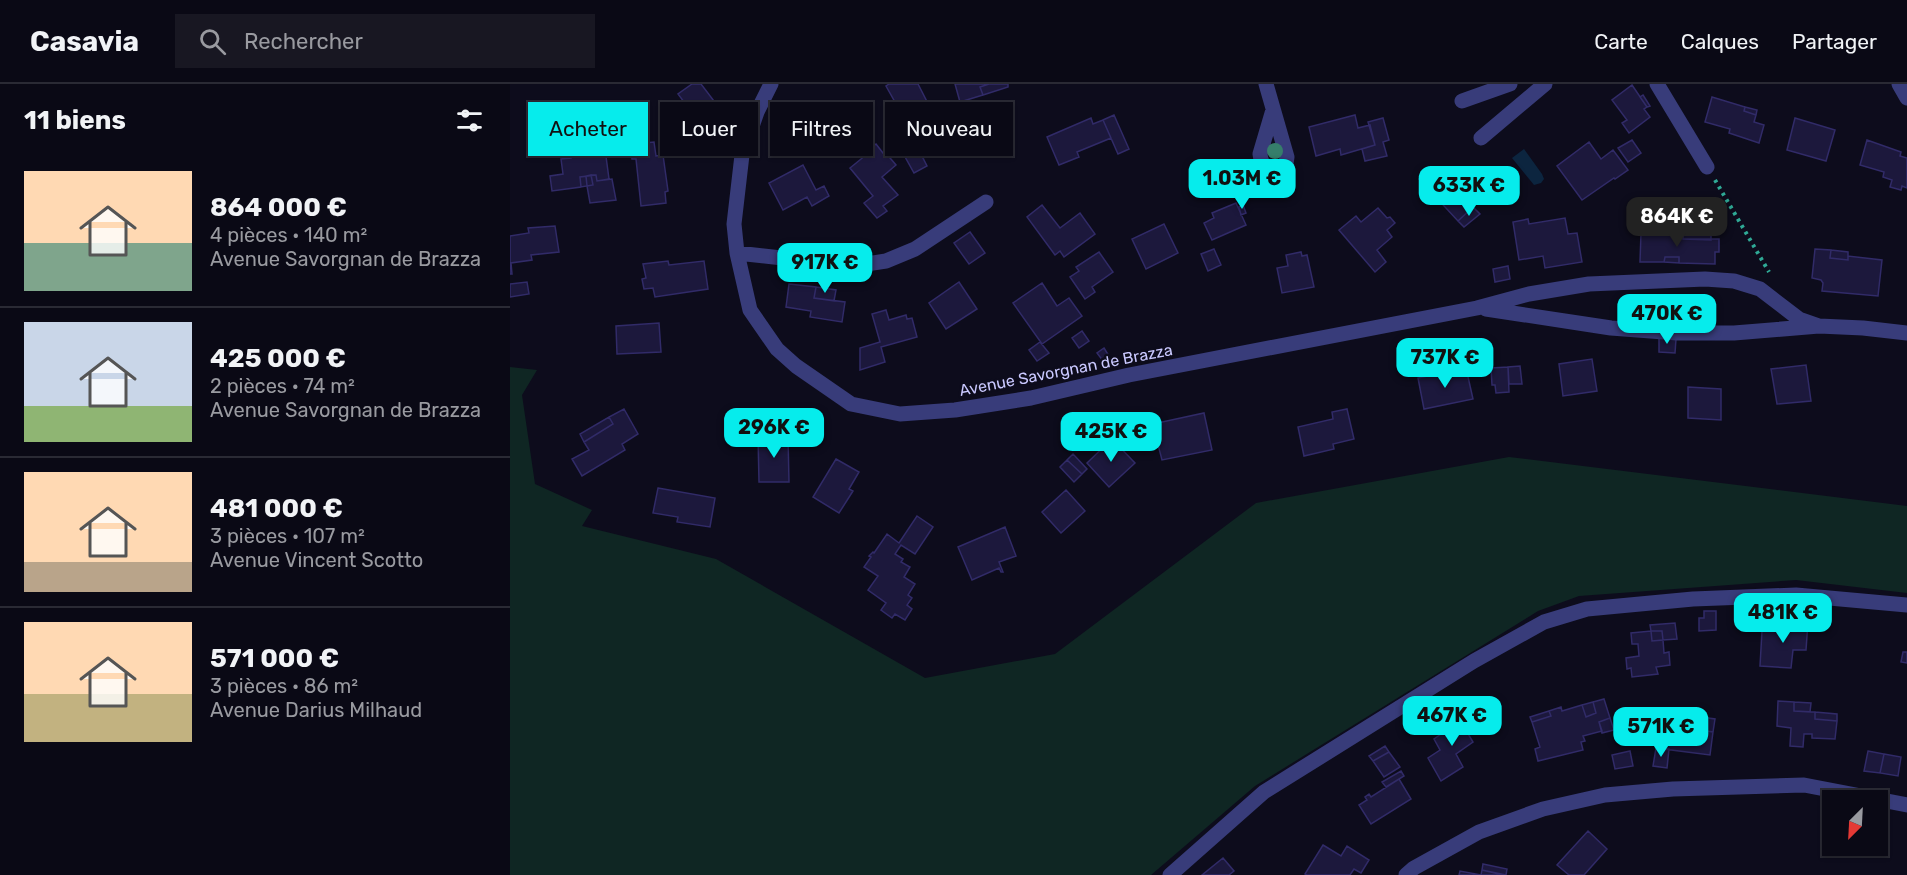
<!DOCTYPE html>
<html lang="fr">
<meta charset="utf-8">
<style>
body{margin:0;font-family:Rubik,sans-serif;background:#181722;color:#f1f3f6;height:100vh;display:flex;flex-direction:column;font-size:22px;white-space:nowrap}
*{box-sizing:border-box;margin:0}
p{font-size:20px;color:#999aa0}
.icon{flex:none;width:33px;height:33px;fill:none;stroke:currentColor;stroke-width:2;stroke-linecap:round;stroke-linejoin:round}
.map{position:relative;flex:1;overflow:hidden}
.side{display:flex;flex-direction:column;background:#0a0915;width:510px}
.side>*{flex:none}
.banner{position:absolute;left:18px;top:18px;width:570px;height:54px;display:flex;gap:12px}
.needle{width:39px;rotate:204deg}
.controls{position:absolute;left:1312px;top:706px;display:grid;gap:12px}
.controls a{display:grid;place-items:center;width:66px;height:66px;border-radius:0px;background:#0a0915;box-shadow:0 2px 4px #0004,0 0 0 2px #2a2a34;font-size:30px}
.price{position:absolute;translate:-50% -51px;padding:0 14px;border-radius:12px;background:#06ecec;color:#111;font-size:20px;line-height:39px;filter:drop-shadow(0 2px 3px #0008)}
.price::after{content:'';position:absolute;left:50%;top:36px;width:18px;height:14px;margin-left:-9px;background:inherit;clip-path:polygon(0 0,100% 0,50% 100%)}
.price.selected{background:#222;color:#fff}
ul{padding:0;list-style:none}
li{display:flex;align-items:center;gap:18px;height:150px;padding:0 24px}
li+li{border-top:2px solid #2a2a34}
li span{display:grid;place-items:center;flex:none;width:168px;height:120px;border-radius:0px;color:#555}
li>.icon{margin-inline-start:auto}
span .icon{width:72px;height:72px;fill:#fffc;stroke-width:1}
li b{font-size:26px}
h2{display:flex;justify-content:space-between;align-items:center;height:72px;padding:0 24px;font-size:26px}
.pill{padding:0 21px;border-radius:0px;background:#0a0915;box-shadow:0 2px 4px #0004,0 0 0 2px #2a2a34;font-size:21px;line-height:54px}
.pill.selected{background:#06ecec;color:#111}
header{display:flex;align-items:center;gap:36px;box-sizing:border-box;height:84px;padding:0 30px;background:#0a0915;border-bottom:2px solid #2a2a34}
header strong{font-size:28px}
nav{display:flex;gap:33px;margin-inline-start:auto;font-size:21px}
.search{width:420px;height:54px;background:#181722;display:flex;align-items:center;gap:15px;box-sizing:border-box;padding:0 21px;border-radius:0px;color:#999aa0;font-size:22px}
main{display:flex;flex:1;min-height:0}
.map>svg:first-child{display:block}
</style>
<header>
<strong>Casavia</strong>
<div class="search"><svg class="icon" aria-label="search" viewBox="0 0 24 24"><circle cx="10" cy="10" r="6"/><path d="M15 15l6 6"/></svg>Rechercher</div>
<nav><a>Carte</a><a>Calques</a><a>Partager</a></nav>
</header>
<main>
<section class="side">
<h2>11 biens<svg class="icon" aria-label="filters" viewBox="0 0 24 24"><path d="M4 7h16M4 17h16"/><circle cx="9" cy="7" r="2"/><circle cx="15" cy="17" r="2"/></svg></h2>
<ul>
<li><span style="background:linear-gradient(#ffd9b3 60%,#7fa58c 0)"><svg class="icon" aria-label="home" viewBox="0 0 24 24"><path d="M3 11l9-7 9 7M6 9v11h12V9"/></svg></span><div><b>864 000 €</b><p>4 pièces · 140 m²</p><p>Avenue Savorgnan de Brazza</p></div></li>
<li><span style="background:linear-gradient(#c9d6e8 70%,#8fb573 0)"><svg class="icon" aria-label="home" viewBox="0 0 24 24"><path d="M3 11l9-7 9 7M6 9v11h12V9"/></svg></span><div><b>425 000 €</b><p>2 pièces · 74 m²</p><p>Avenue Savorgnan de Brazza</p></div></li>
<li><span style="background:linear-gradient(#ffd9b3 75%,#b9a48a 0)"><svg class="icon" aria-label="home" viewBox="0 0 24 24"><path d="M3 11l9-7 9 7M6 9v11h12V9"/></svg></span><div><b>481 000 €</b><p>3 pièces · 107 m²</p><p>Avenue Vincent Scotto</p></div></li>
<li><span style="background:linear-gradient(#ffd9b3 60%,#c2b280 0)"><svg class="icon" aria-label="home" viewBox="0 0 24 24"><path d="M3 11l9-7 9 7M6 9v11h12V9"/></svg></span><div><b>571 000 €</b><p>3 pièces · 86 m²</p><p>Avenue Darius Milhaud</p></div></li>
</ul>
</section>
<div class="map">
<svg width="1397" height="791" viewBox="0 0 1397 791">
<rect width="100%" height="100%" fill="#0d0c1c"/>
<path fill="#0f2623" d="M0 283 27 286 12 311 25 400 82 426 72 442 206 475 415 594 545 570 746 419 999 373 1397 422V509L1286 496 1069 512 1028 527 745 702 641 791H0Z"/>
<path fill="#0c253f" d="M1014 65 1032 90 1034 95 1031 99 1024 101 1002 74Z"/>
<path fill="#1c183c" stroke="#312b68" stroke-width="1.5" d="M182 0H191L204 17 200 20 212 37 210 40 217 50 199 62 178 33 183 30 168 10Z
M379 0H408L432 47 413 57 412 55 404 59 402 56 401 57 386 29 390 27 376 2Z
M445 0H479L470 3 473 11 450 18Z
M479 0H498V3L473 11 470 3Z
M1122 1 1137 23 1134 25 1140 33 1119 49 1112 39 1117 36 1102 16Z
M1133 11 1140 22 1137 23 1130 13Z
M1202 13 1235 23 1234 27 1246 31 1244 38 1254 41 1249 59 1219 49 1220 45 1195 38Z
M1235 23 1247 26 1246 31 1234 27Z
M604 31 619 65 608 70 593 36Z
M845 31 848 44 860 41 865 61 831 71 830 65 806 72 799 43Z
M581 34 583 40 593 36 601 54 567 68 569 73 549 81 537 53Z
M873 34 879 56 873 58 877 72 855 77 852 65 865 61 858 38Z
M1285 34 1325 46 1316 77 1277 66Z
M1122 56 1131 69 1118 78 1108 64Z
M1357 56 1391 68 1390 72 1397 74V104L1392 102 1391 106 1380 103 1382 96 1373 93 1374 88 1350 81Z
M144 58 146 72 153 71 158 107 155 108 156 119 131 122 126 75H122L121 65 124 64V60Z
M1079 58 1091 75 1103 66 1118 86 1105 95 1104 94 1072 116 1047 82Z
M366 60 373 69 375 68 386 81 372 93 388 111 373 122 377 127 367 134 354 119 363 112 340 84 362 66 361 64Z
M83 61 84 66 95 65 99 95 87 97 86 91 70 93 71 103 42 107 40 92 53 90 51 75 61 74 60 64Z
M412 62 417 72 413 74 417 82 404 89 394 71Z
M293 81 306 106 314 102 319 112 302 122 297 113 273 126 259 99Z
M920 84 927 92 931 88 963 123 948 137 909 95Z
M81 91 83 101 77 102 76 92Z
M81 91H86L87 97 102 95 106 116 80 119 77 102 83 101Z
M76 92 77 102 71 103 70 93Z
M726 119 736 141 702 156 694 139 704 134 702 129Z
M532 121 550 144 570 129 585 150 554 173 550 167 545 171 517 133Z
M733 121 736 129 731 131 729 123Z
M963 123 970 130 954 143 948 137Z
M868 124 877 134 880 133 885 139 877 146 882 153 867 166 876 178 865 188 829 146 846 132 851 138Z
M1055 134 1058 150 1067 149 1072 178 1035 184 1033 172 1009 176 1003 138 1018 135 1019 140Z
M1155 137 1180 138 1179 146H1201V156L1173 155V145H1154Z
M654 140 668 169 636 185 622 155Z
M45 142 49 168 21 171 22 176 1 179 2 190H0V152L19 149 18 144Z
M1154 145H1173V155H1209V168H1205V180L1169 179V173H1155L1154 178H1130L1131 149H1155Z
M460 148 475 169 459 180 444 159Z
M704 165 711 181 698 187 691 170Z
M1305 165 1321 166 1320 174 1338 176V172L1372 176 1368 212 1312 207 1313 199 1311 196 1302 194Z
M1321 166 1338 168V176L1320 174Z
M589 168 603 188 582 203 585 208 575 215 560 193 569 187 566 183Z
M791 168 792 172 797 171 804 203 772 209 767 184 778 182 776 171Z
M1155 173H1169V179L1154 178Z
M158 177 159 181 194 177 198 205 145 213 143 204 134 205 132 195 136 194 133 180Z
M998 182 1000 195 985 198 983 185Z
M17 198 19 210 0 213V200Z
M449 198 467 225 436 245 419 219Z
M532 199 547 222 559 214 572 232 532 260 503 219Z
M279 200 306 203 304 214 335 218 332 238 300 233 301 227 276 223Z
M306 203 326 206 324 217 304 214Z
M376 226 379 236 396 231 397 235 402 234 407 253 371 263 375 278 350 286V264L370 258 362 230Z
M149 239 151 268 107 270 106 242Z
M572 247 579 257 569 264 562 254Z
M1149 254 1166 255 1165 269 1149 268Z
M530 258 539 269 527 277 519 266Z
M594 264 599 272 593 277 587 269Z
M1082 275 1087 307 1053 312 1049 280Z
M1296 281 1301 317 1267 320 1261 285Z
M1010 282 1012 300H999L998 283Z
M998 283 999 308 986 309 985 301H982L981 284Z
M956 284 963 315 914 325 908 294Z
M1178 303 1211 305V336L1178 334Z
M114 325 128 350 112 360 115 366 72 392 62 375 79 366 74 358 103 340 99 333Z
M837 325 844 355 823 360 824 365 794 372 788 343 823 335 822 328Z
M694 329 702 366 652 376 646 353 641 355 638 341Z
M99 333 103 340 74 358 70 350Z
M248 352H278L279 398H249Z
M602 355 625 379 599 403 577 379Z
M563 370 577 385 572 390 557 376Z
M326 375 349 388 339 405 343 407 329 429 303 413Z
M557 376 572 390 564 398 550 383Z
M148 404 205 414 200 443 167 438 168 433 143 429Z
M556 406 575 427 551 449 532 428Z
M407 432 423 443 405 470 391 461 385 470 393 475 391 478 400 483 394 493 405 500 398 511 402 514 397 521 402 525 395 536 385 530 382 534 371 526 376 519 358 506 368 492 354 483 361 473 359 472 363 468 364 469 377 450 389 459Z
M495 443 506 472 489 478 493 488H491L489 484 462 496 448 463Z
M1194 527H1206V546L1189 547V534H1194Z
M1282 537 1298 538 1296 566H1283L1281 584 1250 582 1252 547H1263V542L1281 543Z
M1165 539 1167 555 1153 556 1152 547H1141L1140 541Z
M1141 547 1142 557 1153 556 1154 569 1159 568 1160 581 1146 583 1148 590 1122 593 1121 584 1117 585 1116 574 1129 572 1128 560H1122L1121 549Z
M1141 547H1152L1153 556 1142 557Z
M1393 568H1397V579L1391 578Z
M1094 615 1100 634 1089 638 1092 647 1073 652 1075 657 1071 658 1073 666 1028 677 1025 665 1030 663 1022 638 1041 632 1039 627 1051 623 1052 627 1072 621 1076 633 1086 629 1083 618Z
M1268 617 1284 618V627L1305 628V635L1327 637 1325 655 1302 654V650H1294L1293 663 1280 662 1281 644 1267 642Z
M1083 618 1086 629 1076 633 1072 621Z
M1284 618 1301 619 1300 628 1284 627Z
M960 625 967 635 954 643 963 658 946 670 953 683 931 697 918 674 930 666 924 655 934 648 936 652 947 645 942 637Z
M1039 627 1041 632 1022 638 1020 633Z
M1151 627 1173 631 1172 639 1150 636Z
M1305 628 1327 630V637L1305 635Z
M1173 631 1191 633 1189 646 1203 648 1200 671 1146 664 1150 636 1172 639Z
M1191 633 1205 635 1203 648 1189 646Z
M1100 634 1104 646 1092 649 1089 638Z
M875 662 879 668 863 677 859 672Z
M1146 664 1159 665 1157 684 1143 682Z
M1120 667 1123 682 1105 685 1102 671Z
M1358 667 1374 670 1370 689 1354 687Z
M879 668 890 683 874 693 863 677Z
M1374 670 1391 673 1388 692 1370 689Z
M891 687 894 692 876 703 872 698Z
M889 695 901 715 861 740 849 721 857 716 855 713 859 710 861 713Z
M1078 747 1097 765 1074 791H1059L1047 781Z
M813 761 831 772 837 762 859 776 851 789 844 785 840 791H797L795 790Z
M713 774 724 787 719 791H692Z
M973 780 997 785 996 791 972 786Z
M972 786 993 791H949L950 787 971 791Z"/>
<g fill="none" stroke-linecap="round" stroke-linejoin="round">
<path stroke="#2faa96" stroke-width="4" stroke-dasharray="3 4.5" stroke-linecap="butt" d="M1205 96 1259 188"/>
<path stroke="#383c7a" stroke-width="15" d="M261 0 247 28 232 71 224 140 227 169 240 226 267 265 286 282 341 320 390 330 445 326 521 314 619 291 967 224 1019 210 1079 200 1195 195 1224 197 1250 205 1289 235 1309 242
M756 0 777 73 776 80 765 86C755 84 751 80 750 70L763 26
M1147 0 1197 83
M1389 0 1397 14
M952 17 1000 0
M971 54 1035 0
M227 169 343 182 376 177 405 165 476 118
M976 225 1101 244 1167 249H1224L1309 242 1353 244 1397 249
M660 791 754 708 964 577 1034 538 1077 525 1183 515 1286 511 1397 521
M896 791 904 784 969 748 1033 725 1095 711 1163 705 1294 701 1397 721"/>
</g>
<circle fill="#367e6b" cx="765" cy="67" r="8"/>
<g text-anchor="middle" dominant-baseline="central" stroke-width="5" stroke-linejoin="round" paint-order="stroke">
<g font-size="16" fill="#c9c8fe" stroke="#0d0c1c">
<text transform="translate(556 286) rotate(-11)">Avenue Savorgnan de Brazza</text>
</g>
</g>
</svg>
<div class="controls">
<a><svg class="needle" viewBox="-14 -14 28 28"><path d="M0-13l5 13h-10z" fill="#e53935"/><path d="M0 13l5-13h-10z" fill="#999aa0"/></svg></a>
</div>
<b class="price" style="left:732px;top:126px">1.03M €</b>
<b class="price" style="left:959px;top:133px">633K €</b>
<b class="price selected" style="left:1167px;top:164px">864K €</b>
<b class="price" style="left:315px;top:210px">917K €</b>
<b class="price" style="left:1157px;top:261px">470K €</b>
<b class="price" style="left:935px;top:305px">737K €</b>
<b class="price" style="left:264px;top:375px">296K €</b>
<b class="price" style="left:601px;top:379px">425K €</b>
<b class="price" style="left:1273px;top:560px">481K €</b>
<b class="price" style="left:942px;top:663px">467K €</b>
<b class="price" style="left:1151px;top:674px">571K €</b>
<div class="banner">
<a class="pill selected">Acheter</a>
<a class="pill">Louer</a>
<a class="pill">Filtres</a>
<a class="pill">Nouveau</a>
</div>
</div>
</main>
